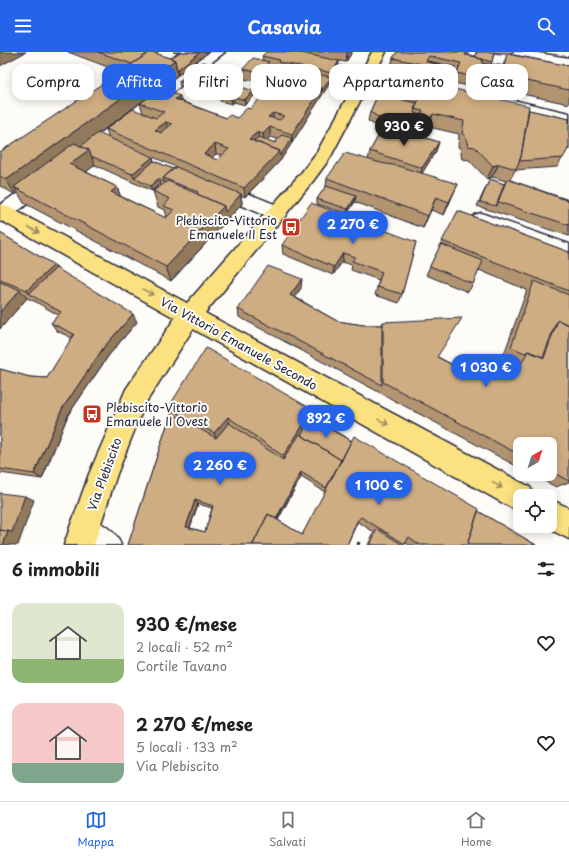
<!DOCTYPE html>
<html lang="it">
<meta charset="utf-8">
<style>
body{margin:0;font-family:"Playpen Sans",sans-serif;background:#f2f2f2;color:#202124;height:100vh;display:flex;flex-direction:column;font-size:15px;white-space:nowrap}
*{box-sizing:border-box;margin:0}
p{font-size:13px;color:#757577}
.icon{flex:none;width:22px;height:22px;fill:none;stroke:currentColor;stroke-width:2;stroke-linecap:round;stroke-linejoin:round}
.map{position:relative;height:493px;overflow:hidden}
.drawer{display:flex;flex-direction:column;background:#fff;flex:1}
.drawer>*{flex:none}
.hud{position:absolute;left:12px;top:12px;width:545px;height:36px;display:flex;gap:8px}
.needle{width:26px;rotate:39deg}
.tools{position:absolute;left:513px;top:385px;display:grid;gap:8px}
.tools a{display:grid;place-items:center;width:44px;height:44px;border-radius:8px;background:#fff;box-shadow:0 2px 10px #0003;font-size:20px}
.price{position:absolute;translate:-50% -34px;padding:0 9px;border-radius:14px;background:#2563eb;color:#fff;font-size:13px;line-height:26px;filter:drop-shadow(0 1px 2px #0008)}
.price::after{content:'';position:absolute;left:50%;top:24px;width:12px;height:9px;margin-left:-6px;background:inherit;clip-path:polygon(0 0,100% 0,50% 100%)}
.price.active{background:#222;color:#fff}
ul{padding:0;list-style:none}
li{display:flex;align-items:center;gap:12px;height:100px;padding:0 12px}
li span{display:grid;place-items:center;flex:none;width:112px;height:80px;border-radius:12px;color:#555}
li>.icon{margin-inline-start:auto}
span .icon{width:48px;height:48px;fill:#fffc;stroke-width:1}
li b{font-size:17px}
h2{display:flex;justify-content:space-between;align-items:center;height:48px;padding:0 12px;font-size:17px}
.chip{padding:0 14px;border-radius:12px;background:#fff;box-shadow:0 2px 10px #0003;font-size:14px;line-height:36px}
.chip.active{background:#2563eb;color:#fff}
header{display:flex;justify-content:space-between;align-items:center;height:52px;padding:0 12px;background:#2563eb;color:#fff;font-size:18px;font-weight:700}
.tabs{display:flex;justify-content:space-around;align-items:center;height:56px;border-top:1px solid #e0e0e0;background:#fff;font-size:11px;color:#757577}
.tabs a{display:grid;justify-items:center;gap:2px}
.tabs .active{color:#2563eb}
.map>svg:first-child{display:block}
</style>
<header><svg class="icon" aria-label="menu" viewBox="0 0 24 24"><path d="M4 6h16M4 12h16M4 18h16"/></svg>Casavia<svg class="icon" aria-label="search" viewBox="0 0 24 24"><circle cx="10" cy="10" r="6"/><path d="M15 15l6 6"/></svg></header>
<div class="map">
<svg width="569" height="493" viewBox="0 0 569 493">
<rect width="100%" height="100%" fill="#fdfcf7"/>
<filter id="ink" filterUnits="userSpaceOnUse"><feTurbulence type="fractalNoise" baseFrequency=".025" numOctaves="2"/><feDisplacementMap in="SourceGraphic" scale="8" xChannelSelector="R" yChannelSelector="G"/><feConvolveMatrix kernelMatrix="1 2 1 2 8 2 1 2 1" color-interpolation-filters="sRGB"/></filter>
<g filter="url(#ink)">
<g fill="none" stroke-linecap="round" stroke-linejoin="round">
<defs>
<path id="minor" d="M209 0H225L87 106 81 107 75 106 72 102 75 98Z
M513 0H532L569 6V14L524 7V8L569 18V26L511 14 509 11Z
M368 16 421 28 423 31 421 34 416 35 363 23 361 20 363 17Z
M500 45 569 61V71L495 53 492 50 495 47Z
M126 92 284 156 287 161 284 166 277 168 270 166 120 101 118 97 120 93Z
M45 123 51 125 54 129 51 133 7 168 0 170V153L39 125Z
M481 161 569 192V208L474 173 471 168 474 163Z
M84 463C100 470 115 477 121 493H80L73 489 69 478 73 467Z"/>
<path id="major" d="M372 0H386L330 106 313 129 205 261 530 435 534 444H520V459L510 455 193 277 145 352 117 422 94 493H64L89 422 126 337 175 266 0 168V152L7 154 187 251 301 121 317 100Z
M550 447 569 456V487L543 474H550Z"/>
</defs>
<use href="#minor" stroke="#22223b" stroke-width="3"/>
<use href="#major" stroke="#22223b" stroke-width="3"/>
<path stroke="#22223b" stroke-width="2" stroke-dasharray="2 2" stroke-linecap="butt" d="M336 13 347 15"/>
<path stroke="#22223b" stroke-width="3" stroke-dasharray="3.5 3.5" stroke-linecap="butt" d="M358 493 359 490"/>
<use href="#minor" fill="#fdfcf7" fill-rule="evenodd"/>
<use href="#major" fill="#fbe180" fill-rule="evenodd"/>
</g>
<path fill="#b29570" stroke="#22223b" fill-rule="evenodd" d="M68 0H158L157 2 171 6 178 1 173 0H209L99 82 109 86 106 77 143 61 140 51 181 49 226 66H237L271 42 277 34 244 27 243 17 263 8 262 4 310 3V0H352L346 10 339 9 338 18 280 109 245 145 241 143 242 152 171 229 24 151 18 141 16 143 0 134V100L121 20ZM270 85 278 87 275 91 267 88ZM216 102 222 103 217 108 212 106ZM153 105 176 115 173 117 154 109ZM95 113 152 139 160 132 161 133 153 139 158 155 165 158 167 165 166 166 120 144 117 135 86 120Z
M397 0H469L467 3 475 4 476 0H511L510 2 569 14V52L485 34 486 32 484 37 454 31V30L391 15 393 6ZM494 1 507 3 503 14 491 13Z
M214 18 189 37 180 34 179 29Z
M254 39V44L245 53 234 50 232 52 220 49V44Z
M379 39 529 58 569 67V98L568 97 557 115 515 118 510 128 569 148V184L477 154 490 127 504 132 506 129 492 125 487 127 469 108 462 107 460 96 458 95 459 82 429 75 423 85 439 90 436 99 422 121 452 145 444 163 431 158 423 176 355 150 347 162 317 152V147L326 134 327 126 368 108 370 99 381 79 377 78 378 75 368 69 370 60 378 42Z
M458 159 569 200V430L556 435 531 422H550V392H520V416L239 265 238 257 301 236 295 245 337 269 363 273H382L383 270 438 305 466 320 509 327 518 309 504 302 527 238 479 218 473 232 468 240 426 223 430 214Z
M0 181 54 213 56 216 137 270 109 303 68 363 42 427 0 421V317L30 325 47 326 72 286 57 279 51 271 58 263 36 250 27 246 0 277Z
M416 190 402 242 399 251 375 243 379 228 351 218 352 213 342 210 333 223 283 202 282 193Z
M168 356 313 358 311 366 478 459 536 493H409L406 491 404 493H368L374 480 358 470 357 471 347 493H128L171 361ZM301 425 325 440 302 483 278 468ZM198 452 212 456 205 480 190 476Z"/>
<path fill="#91795b" stroke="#22223b" d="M0 0H26L0 14Z
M199 0H209L178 23 177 18 199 1Z
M348 0H352L346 10 347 1Z
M175 8 178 23 21 139 14 135 18 141 16 143 6 128Z
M339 9 338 18 292 91V82L322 36 331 25 332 21Z
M213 13 214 18 189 37 188 32Z
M304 21 303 30 297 29Z
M254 39V44L245 53 244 48Z
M180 44 182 53 175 47Z
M234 45V50L232 52 231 47Z
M273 61V71L268 65Z
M433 62 429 75 420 89 424 76Z
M166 70 169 80 158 87 155 78Z
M270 75V85L264 92 263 82Z
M258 80 259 90 254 93 249 87Z
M292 86V91L280 109 245 145 244 136Z
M439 90 436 99 419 126 422 116Z
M215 92 216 102 206 112 204 102Z
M89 98 95 113 76 128 69 112Z
M153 105 155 114 134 126 132 122Z
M499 112 492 125 487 127 493 114Z
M158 127 160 132 152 139 150 134Z
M458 132 452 145 444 163 449 150Z
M117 135 123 150 111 140Z
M241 142 242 152 171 229 166 215 224 154Z
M356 144 355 149 347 162 348 157Z
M436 145 431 158 423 176 428 164Z
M343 201 342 210 333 223 334 215Z
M54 213 62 225 29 242 27 238Z
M302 227 301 236 290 251V243Z
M20 238 27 246 0 277V260Z
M133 262 137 270 109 303 68 363 42 427 34 422 62 357 104 295Z
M313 358 311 369 283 413V404Z
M228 365 231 377 219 392 214 381Z
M301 420V425L276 471V468Z
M25 444 34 448 18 493H3L8 479Z
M195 448 198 452 189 478 186 475Z"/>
<path fill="#cfad82" stroke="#22223b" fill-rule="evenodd" d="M98 0H146L149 1 132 12Z
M150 0H152L175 8 6 128 0 124V100Z
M180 0H194L199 1 177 18 175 8 171 6Z
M266 0H296L339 9 332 21 278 10 280 8 262 4Z
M397 0H467L465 3 477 5V6L483 7 482 11 493 13 487 28 457 21 461 11 429 4 426 9 441 13 439 16 393 6Z
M477 0H494L492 10 477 6V5L475 4Z
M507 2 569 14V38L490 21 493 12 504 14Z
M253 6 269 10 266 13 304 21 297 29 322 36 292 82 270 75 263 82 258 80 249 87 280 99 244 136 106 77 133 57 156 66 164 60 140 51 161 37 180 44 175 47 226 66 230 63 237 66 247 56 250 57 266 40 271 42 278 33 286 35 292 28 243 17ZM273 61 284 64 280 68 268 65ZM166 70 172 72 161 81 155 78ZM215 92 229 97 217 108 204 102Z
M428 9 459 16 456 25 438 21 441 13 428 10Z
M203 10 213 13 188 32 179 29Z
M307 20 331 25 321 40 322 36 300 30Z
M389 22 529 54 521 105 516 117 499 112 493 114 475 95 468 94 465 83 462 82 464 69 433 62 424 76 416 75 423 59 414 57 419 47 379 39Z
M231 32 254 39 244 48 234 45 231 47 220 44Z
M378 42 417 51 414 61 422 63 416 75 415 78 379 69 380 66 370 60Z
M529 58 569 67V95L563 106 519 109 521 105Z
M384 74 439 90 422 116 370 99Z
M98 81 153 105 132 122 91 104 89 98 81 94Z
M281 83 292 86 280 104V99L253 89 259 85 275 91Z
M74 91 89 98 69 112 117 135 111 140 166 166 174 158 164 154 170 147 153 139 168 129 224 154 166 215 14 135Z
M345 101 381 111 398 114 458 132 449 150 436 145 428 164 327 126Z
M154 109 173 117 163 126 165 130 158 127 150 134 134 126Z
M176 115 241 142 225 160 224 154 197 142 198 140 163 126Z
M490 127 504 132 496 154 480 150Z
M507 127 569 149V173L498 150Z
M326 134 356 144 348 157 317 147Z
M311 151 416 190 402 242 377 235 382 220 352 209 355 205 343 201 334 215 282 193Z
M458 159 569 200V239L442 189Z
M0 181 54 213 27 238 0 228Z
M441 192 483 209 473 232 430 214Z
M268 214 302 227 290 243 337 269 363 273H382V333L238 257Z
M56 216 133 262 104 295 62 357 34 422 0 417V317L30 325 47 326 74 282 51 271 61 260 29 242Z
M534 229 569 243V273L558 268 556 271 543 305 528 299 525 301 511 295Z
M0 230 20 238 0 260Z
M462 266 437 305 466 320 474 310 512 329 528 299 544 306 558 268 569 273V429L550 419V392H520V403L383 330V270Z
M206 296 313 358 283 404 228 365 214 381 168 356Z
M171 361 216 386 229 371 283 408 300 382 341 408 326 436 301 420 276 467 268 462 253 492 254 493H128ZM195 448 213 454 205 480 186 475Z
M311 366 351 389 341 410V408L301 383Z
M354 384 479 457 467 493H420L409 485 405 492 361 465 357 469 347 493H255L253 492 268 462 302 483Z
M0 441 25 444 12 480 0 478Z
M478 459 536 493H467Z
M377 477 403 493H370Z
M0 478 8 479 3 493H0Z"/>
<defs><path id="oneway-shaft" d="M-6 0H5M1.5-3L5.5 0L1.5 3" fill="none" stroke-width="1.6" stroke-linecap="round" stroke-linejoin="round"/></defs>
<g stroke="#998b61">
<use href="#oneway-shaft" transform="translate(34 178) rotate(29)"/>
<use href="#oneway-shaft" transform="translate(148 240) rotate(29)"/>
<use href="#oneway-shaft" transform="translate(383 370) rotate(29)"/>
<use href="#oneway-shaft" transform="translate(497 433) rotate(29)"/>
</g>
</g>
<defs>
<symbol id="bus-square" viewBox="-11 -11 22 22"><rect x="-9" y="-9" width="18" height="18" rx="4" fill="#c8321e" stroke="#fdfcf7"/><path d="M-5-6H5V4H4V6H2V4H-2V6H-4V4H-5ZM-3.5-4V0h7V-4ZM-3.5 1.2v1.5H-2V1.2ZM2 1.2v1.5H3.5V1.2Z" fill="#fff"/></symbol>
</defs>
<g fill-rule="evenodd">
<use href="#bus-square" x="280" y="164" width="22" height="22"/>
<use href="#bus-square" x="81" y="351" width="22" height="22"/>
</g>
<g text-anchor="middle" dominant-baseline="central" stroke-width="4" stroke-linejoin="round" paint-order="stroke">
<g font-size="12" fill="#22223b" stroke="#fdfcf7" text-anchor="end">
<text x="277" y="168">Plebiscito-Vittorio<tspan x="277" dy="14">Emanuele II Est</tspan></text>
<text x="106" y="355" text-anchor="start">Plebiscito-Vittorio<tspan x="106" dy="14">Emanuele II Ovest</tspan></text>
</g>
<g font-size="12" fill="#22223b" stroke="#fdfcf7">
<text transform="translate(239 291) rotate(29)">Via Vittorio Emanuele Secondo</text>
<text transform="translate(104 422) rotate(-70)">Via Plebiscito</text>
</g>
</g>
</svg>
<div class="tools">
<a><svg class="needle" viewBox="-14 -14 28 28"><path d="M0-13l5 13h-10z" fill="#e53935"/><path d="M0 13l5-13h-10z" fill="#757577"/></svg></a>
<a><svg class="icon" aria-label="locate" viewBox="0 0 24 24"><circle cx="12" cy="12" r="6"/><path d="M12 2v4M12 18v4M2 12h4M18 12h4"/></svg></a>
</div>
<b class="price active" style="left:404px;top:95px">930 €</b>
<b class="price" style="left:353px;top:193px">2 270 €</b>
<b class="price" style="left:486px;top:336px">1 030 €</b>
<b class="price" style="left:326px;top:387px">892 €</b>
<b class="price" style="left:220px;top:434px">2 260 €</b>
<b class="price" style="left:379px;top:454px">1 100 €</b>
<div class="hud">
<a class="chip">Compra</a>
<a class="chip active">Affitta</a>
<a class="chip">Filtri</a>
<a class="chip">Nuovo</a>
<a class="chip">Appartamento</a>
<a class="chip">Casa</a>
</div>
</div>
<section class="drawer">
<h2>6 immobili<svg class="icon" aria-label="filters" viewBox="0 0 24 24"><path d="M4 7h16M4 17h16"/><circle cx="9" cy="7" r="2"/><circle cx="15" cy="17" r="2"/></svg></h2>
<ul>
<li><span style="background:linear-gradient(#dfe7d0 70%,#8fb573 0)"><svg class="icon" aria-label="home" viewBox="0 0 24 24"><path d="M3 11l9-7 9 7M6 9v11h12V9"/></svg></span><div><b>930 €/mese</b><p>2 locali · 52 m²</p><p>Cortile Tavano</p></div><svg class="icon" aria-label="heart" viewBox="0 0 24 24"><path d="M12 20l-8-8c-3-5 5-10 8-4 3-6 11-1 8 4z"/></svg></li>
<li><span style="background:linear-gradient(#f6c9c9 75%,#7fa58c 0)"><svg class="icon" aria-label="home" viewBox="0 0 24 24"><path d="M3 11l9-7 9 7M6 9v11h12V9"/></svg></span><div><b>2 270 €/mese</b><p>5 locali · 133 m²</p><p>Via Plebiscito</p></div><svg class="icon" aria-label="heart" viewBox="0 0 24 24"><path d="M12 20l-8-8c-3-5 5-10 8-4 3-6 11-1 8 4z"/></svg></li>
</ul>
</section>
<nav class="tabs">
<a class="active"><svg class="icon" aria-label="map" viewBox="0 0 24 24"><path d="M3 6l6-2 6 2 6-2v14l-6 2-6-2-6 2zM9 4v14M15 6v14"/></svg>Mappa</a>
<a><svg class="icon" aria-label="saved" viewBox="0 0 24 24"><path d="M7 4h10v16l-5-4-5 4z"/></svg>Salvati</a>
<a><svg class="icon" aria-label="home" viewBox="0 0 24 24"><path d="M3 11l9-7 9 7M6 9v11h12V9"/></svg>Home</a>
</nav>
